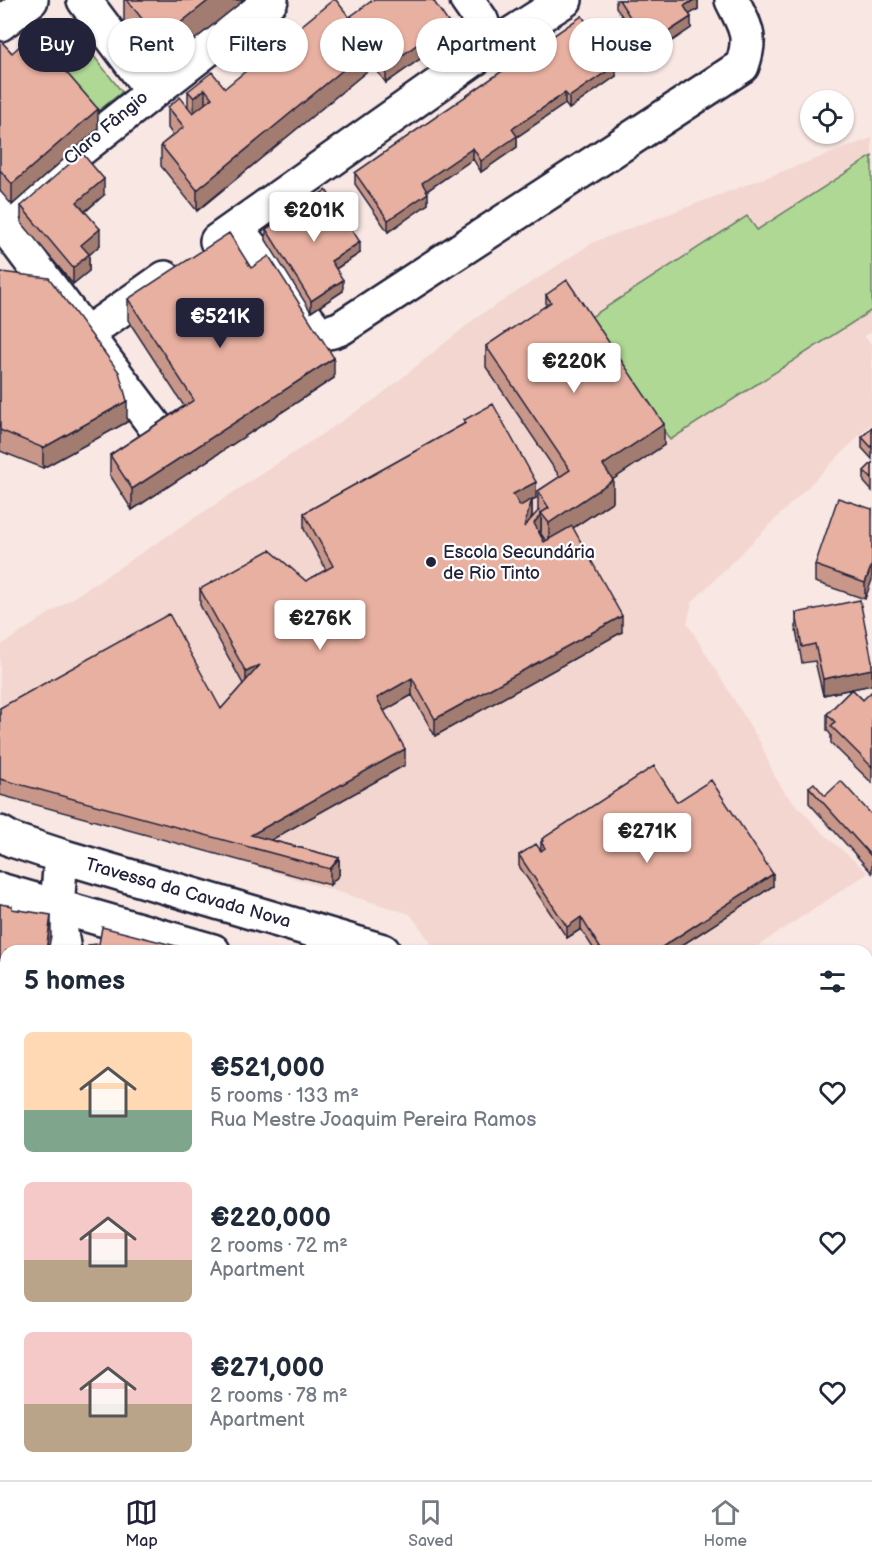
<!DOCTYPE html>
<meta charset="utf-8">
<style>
body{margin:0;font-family:"Balsamiq Sans",sans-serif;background:#f2f2f3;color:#1f2937;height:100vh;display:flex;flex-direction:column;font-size:22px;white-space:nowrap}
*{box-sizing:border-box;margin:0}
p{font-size:20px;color:#747a83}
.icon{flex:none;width:33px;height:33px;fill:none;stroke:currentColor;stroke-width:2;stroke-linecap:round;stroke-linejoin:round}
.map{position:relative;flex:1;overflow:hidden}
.side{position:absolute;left:0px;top:945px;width:873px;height:536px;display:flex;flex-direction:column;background:#fff;border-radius:18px 18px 0 0;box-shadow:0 2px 4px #0004}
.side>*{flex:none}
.hud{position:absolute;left:18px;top:18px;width:837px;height:54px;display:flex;gap:12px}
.tools{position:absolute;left:800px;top:90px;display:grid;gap:12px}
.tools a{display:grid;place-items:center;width:54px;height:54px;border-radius:50%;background:#fff;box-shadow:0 2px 4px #0004;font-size:30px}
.price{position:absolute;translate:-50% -51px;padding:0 14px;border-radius:6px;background:#fff;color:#222;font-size:20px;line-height:39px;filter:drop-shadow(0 2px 3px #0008)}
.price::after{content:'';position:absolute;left:50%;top:36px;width:18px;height:14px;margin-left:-9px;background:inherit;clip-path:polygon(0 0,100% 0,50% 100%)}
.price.active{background:#22223b;color:#fff}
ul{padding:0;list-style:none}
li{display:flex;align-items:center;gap:18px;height:150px;padding:0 24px}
li span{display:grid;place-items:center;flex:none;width:168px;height:120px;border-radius:9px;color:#555}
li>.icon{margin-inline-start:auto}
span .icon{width:72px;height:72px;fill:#fffc;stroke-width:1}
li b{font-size:26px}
h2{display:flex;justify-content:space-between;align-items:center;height:72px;padding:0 24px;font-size:26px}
.tag{padding:0 21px;border-radius:27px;background:#fff;box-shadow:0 2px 4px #0004;font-size:21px;line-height:54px}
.tag.active{background:#22223b;color:#fff}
.menu{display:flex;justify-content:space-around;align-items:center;height:84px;border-top:2px solid #e0e1e3;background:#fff;font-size:16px;color:#747a83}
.menu a{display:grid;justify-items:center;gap:3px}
.menu .active{color:#22223b}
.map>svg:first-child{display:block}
</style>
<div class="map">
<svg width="872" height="1480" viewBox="0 0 872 1480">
<rect width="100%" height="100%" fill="#f8e7e3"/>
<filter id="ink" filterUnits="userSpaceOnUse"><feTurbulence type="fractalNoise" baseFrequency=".0167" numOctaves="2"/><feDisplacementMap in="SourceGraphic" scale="12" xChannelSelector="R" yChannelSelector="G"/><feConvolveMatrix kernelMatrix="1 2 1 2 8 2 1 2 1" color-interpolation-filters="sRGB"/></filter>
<g filter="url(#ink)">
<path fill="#f3d6cf" d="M872 138V332L864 336 872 345V423L692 602 687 623 760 742 774 775 785 793 823 833 868 873 750 951H437L410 914 0 788V646L377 398 476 318 594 242Z"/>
<path fill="#afd894" stroke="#687d68" stroke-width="1.5" d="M82 41 122 92 88 119 48 68Z
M872 156V310L670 440 591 317 747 216 757 230Z
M573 1474H867L872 1476V1480H564Z"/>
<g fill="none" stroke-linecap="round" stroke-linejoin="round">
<defs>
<path id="minor" d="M467 0 481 20 491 47
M0 24 31 0
M153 92 271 0
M0 213 153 92 84 0
M0 220 160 433
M236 228 316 330C325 334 331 332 341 328L742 66C753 35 745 27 732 0
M217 241 491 47 565 0
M86 334 165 278
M0 833 12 840 61 856 383 951
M61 856 57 907 64 951
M0 890 213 951
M0 1106 6 1108
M867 1197 872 1195
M182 1480 189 1474"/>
</defs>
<use href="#minor" stroke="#22223b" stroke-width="38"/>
<use href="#minor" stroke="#fff" stroke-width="33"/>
</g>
<path fill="#c8978a" stroke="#22223b" stroke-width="1.5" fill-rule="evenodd" d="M124 0H244L159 68 124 23Z
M616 0H698V9L689 14 691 28 648 57 616 7Z
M351 16 448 39 386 83 372 64V67L197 211 161 166V145L173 135 168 128V107H188V91L225 88 351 19Z
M582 16 616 76 569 109 565 104 517 137V147L481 172 473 159 427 191 428 204 388 232 355 184V173Z
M0 40 12 53 98 129 12 205 0 191Z
M104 195 85 212 100 245 89 255V271L73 284 21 222V206Z
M266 229 360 253 336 269 343 291 311 312 266 240Z
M251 268 334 378 132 510 110 475V455L184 406 128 320V299Z
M0 275 127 422 43 468 0 451Z
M546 295 664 445 612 480 613 501 573 528 622 632 435 736 412 695 383 711 405 765 271 840 339 858V875L330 885 0 795V708L221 709 243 684 200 605V589L306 581 326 570 304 529V513L464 424V420L536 498 532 500V515L531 519 538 512V491L560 477 486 367V346L546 306ZM541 518V534L546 541 544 542 539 533 541 530Z
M872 427V459L862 448V437Z
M872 463V491L864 482V471Z
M872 509 865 599 815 582V565Z
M796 613 872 661V685L852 689 863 700 872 693V783L831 743V735L827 730V714L852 689 823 695 815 661 802 663 796 630Z
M809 787 825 796 872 815V873L809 803Z
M677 802 773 886 673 951H595L581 929 567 938 519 866V855L541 850V842H542V839Z
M0 904 12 909 51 936 6 951V1085L0 1084Z
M0 1133H6V1204L0 1205Z
M872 1207V1299H867V1208Z
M6 1212V1257H0V1213Z
M6 1270V1327H3L0 1307V1271Z
M872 1331V1384H867V1332Z
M0 1337 4 1356H6V1474H136L134 1480H0Z
M867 1413H872V1476L866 1474H867Z
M279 1474H318L303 1480H281Z
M415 1474H460L462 1480H417Z
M524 1474H554V1480H526Z
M576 1474H606L600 1480H578L576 1478Z
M720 1474H784V1480H720Z"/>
<path fill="#a27b71" stroke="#22223b" stroke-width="1.5" d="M209 0H244L159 68V40Z
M694 0H698V9L684 18V6Z
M691 17V28L648 57V45Z
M448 22V39L386 83V67Z
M372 46V67L197 211V190Z
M616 65V76L569 109V97Z
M205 89V110L194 119V98Z
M565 93V104L517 137V147L481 172V161L512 129Z
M98 109V129L12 205V184Z
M473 148V159L422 194V183Z
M104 179V195L77 218V202Z
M428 193V204L388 232V220Z
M100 229V245L89 255V271L73 284V268L81 245Z
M360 242V253L331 272V261Z
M343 280V291L311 312V301Z
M334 358V378L132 510V489Z
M127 401V422L43 468V448Z
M664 424V445L603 486V465Z
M613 480V501L549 544V523Z
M536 482V498L532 500V515L524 543 513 510V494Z
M541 514V530L534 539V523Z
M872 564V580L865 599V583Z
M622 616V632L435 736V719Z
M260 665 246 689V672Z
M872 669V685L823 695V679Z
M412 678V695L377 715V698Z
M405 749V765L255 849 251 835Z
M339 858V875L330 885V869Z
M773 874V886L673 951H656Z
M51 915V936L48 951H46Z
M581 917V929L567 938V927Z
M872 1229V1240L868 1241V1230Z
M124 1474H136L134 1480H117Z
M267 1474H279V1480H260Z
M284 1474H318L303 1480H284Z
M595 1474H606L600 1480H594Z
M554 1475V1480H543Z"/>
<path fill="#e8b0a1" stroke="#22223b" stroke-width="1.5" d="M127 0H209L159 40Z
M333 0H336L372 46 197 190 161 145 184 127 168 107 180 97 193 113 212 98 205 89 194 98 188 91 212 72 225 88Z
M373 0H433L448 22 386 67 372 48V46L351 16Z
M619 0H694L684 6 691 17 648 45Z
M582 16 616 65 569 97 565 93 512 129 517 136 481 161 473 148 422 183 428 193 388 220 355 173Z
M33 34 98 109 12 184 0 170V40L12 53Z
M82 153 104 179 77 202 100 229 81 245 89 254 73 268 21 206Z
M326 190 360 242 331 261 343 280 311 301 266 229Z
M229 233 251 268 269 256 334 358 132 489 110 455 194 400 128 299Z
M1 272 49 278 119 372 127 401 43 448 0 430V275Z
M567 280 664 424 603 465 613 480 549 523 541 513 549 508 538 491 570 470 486 346 551 302 546 295Z
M493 404 536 482 513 494 520 506 532 499 524 527 539 510 541 514 534 523 544 542 572 526 622 616 435 719 412 678 377 698 405 749 251 835 339 858 330 869 0 779V708L169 614 221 709 260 665 246 672 200 589 270 550 306 581 333 566 304 513 466 423 464 420Z
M872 427V448L862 437Z
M872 463V479L864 471Z
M838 498 872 509V564L865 583 815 565Z
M860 600 872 661V669L823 679 815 644 802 647 796 613Z
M852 689 863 700 871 692 872 693V767L831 726 835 722 827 714Z
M654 766 677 802 711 780 773 874 656 951H602L581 917 567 927 519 855 536 844 541 851 545 848 541 842 543 841 542 839Z
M841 781 872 815V857L809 787 814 783 825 796Z
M0 904 12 906V909L51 915 46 951H6V1064L0 1063Z
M102 927 184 948 183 951H88V945L99 944Z
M0 1133H6V1188H0Z
M872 1207V1229L868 1230 867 1227V1208Z
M6 1212V1241H0V1213Z
M867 1240H872V1282H867Z
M6 1270V1310L3 1311 0 1291V1271Z
M872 1331V1368H867V1332Z
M0 1337 4 1356H6V1464L0 1465Z
M867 1413H872V1465L867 1464Z
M6 1466V1474H38L23 1477V1480H0V1467Z
M47 1474H124L117 1480H40Z
M196 1474H267L260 1480H189Z
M423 1474H460L462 1480H425Z
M529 1474H554V1475L543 1480H531Z
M720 1474H783V1478H720Z"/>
</g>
<circle fill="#22223b" stroke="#fff" stroke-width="2" cx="431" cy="562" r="6"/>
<g text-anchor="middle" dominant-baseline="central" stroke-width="4.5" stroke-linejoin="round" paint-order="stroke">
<g font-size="18" fill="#22223b" stroke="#fff">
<text transform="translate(106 128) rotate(-40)">Claro Fângio</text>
<text transform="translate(188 893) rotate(16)">Travessa da Cavada Nova</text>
</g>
<g font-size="18" fill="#22223b" stroke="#fff" text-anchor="start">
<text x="443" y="552">Escola Secundária<tspan x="443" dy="21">de Rio Tinto</tspan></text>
</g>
</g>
</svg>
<div class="tools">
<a><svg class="icon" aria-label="locate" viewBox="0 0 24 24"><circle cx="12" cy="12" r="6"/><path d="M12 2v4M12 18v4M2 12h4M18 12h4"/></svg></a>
</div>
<b class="price" style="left:314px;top:243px">€201K</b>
<b class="price active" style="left:220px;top:349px">€521K</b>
<b class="price" style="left:574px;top:394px">€220K</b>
<b class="price" style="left:320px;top:651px">€276K</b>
<b class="price" style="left:647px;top:864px">€271K</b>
<div class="hud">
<a class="tag active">Buy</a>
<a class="tag">Rent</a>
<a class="tag">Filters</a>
<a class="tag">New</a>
<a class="tag">Apartment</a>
<a class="tag">House</a>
</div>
<section class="side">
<h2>5 homes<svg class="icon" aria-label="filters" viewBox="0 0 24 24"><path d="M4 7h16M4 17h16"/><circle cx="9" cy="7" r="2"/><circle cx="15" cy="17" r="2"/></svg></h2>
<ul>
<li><span style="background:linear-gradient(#ffd9b3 65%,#7fa58c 0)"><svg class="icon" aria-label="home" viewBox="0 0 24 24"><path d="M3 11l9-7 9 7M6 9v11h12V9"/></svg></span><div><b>€521,000</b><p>5 rooms · 133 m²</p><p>Rua Mestre Joaquim Pereira Ramos</p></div><svg class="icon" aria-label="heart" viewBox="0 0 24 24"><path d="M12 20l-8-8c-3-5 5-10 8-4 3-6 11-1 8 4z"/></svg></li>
<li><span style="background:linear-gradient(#f6c9c9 65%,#b9a48a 0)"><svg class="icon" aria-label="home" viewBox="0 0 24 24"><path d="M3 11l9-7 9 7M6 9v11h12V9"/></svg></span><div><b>€220,000</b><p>2 rooms · 72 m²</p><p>Apartment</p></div><svg class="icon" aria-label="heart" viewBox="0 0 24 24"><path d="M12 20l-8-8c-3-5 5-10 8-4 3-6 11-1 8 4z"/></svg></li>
<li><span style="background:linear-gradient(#f6c9c9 60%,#b9a48a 0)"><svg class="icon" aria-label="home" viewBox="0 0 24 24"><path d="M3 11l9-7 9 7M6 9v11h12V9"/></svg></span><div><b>€271,000</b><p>2 rooms · 78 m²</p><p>Apartment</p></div><svg class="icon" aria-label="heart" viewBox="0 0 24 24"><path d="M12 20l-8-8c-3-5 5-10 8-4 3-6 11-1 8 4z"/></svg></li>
</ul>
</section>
</div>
<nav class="menu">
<a class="active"><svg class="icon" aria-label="map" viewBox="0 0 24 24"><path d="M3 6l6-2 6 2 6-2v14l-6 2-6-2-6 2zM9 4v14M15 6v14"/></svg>Map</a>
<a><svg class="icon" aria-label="saved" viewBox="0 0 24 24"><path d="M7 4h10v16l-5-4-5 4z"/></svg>Saved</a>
<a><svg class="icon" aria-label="home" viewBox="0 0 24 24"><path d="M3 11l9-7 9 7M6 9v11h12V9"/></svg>Home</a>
</nav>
